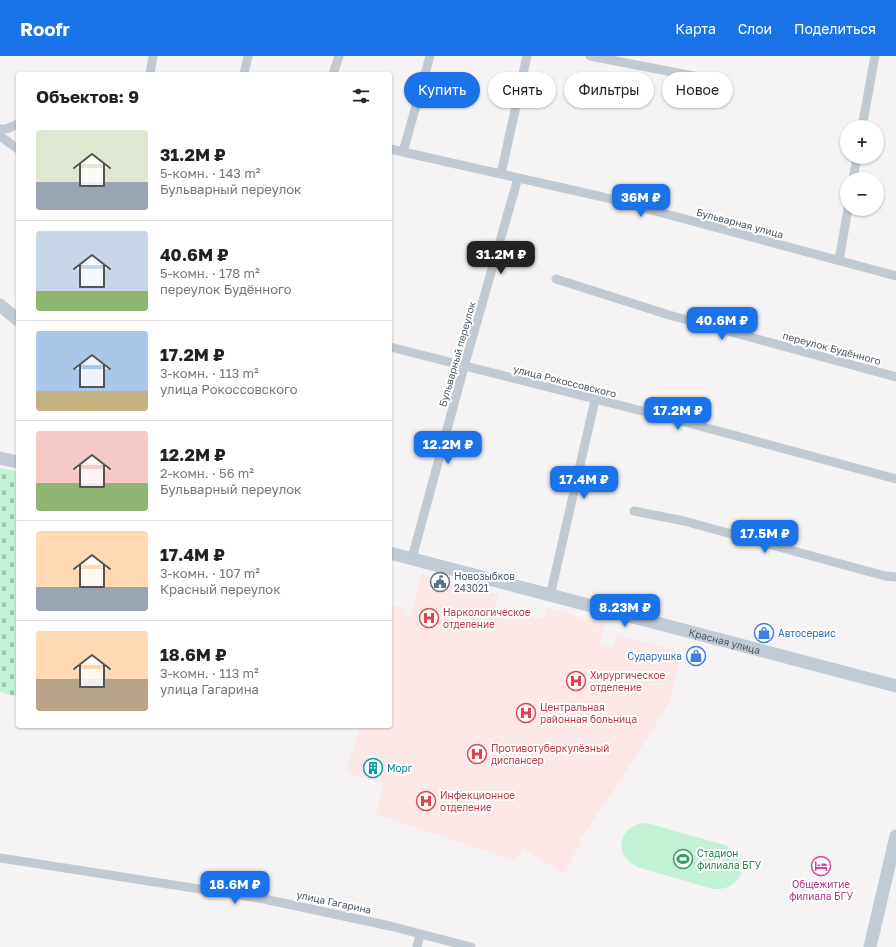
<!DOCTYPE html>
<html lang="ru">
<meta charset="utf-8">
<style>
body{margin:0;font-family:"Golos Text",sans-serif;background:#f2f2f2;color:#222;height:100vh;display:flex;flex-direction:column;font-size:15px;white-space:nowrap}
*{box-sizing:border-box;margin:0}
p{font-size:13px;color:#767676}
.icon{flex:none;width:22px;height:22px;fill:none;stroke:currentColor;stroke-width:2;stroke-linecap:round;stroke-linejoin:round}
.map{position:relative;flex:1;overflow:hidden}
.details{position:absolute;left:16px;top:16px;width:376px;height:656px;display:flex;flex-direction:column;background:#fff;border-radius:4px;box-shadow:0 1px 3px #0004}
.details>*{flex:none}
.top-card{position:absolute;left:404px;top:16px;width:380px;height:36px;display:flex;gap:8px}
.fabs{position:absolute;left:840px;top:64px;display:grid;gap:8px}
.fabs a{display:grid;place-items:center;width:44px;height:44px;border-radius:50%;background:#fff;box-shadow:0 1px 3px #0004;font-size:20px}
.price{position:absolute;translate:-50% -34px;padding:0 9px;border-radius:8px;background:#1a73e8;color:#fff;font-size:13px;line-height:26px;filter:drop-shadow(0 1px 2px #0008)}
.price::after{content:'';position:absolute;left:50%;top:24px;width:12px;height:9px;margin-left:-6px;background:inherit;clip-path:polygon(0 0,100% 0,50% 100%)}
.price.current{background:#222;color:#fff}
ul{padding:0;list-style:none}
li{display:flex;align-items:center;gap:12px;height:100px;padding:0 20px}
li+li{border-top:1px solid #e0e0e0}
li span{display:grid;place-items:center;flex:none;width:112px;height:80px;border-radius:4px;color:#555}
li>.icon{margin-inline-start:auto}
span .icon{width:48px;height:48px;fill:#fffc;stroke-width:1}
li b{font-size:17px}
h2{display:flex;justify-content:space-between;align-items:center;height:48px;padding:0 20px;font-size:17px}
.chip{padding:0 14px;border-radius:18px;background:#fff;box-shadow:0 1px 3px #0004;font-size:14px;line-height:36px}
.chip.current{background:#1a73e8;color:#fff}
header{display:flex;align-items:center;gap:24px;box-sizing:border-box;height:56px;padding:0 20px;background:#1a73e8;color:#fff}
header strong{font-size:19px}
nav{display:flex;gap:22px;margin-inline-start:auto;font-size:14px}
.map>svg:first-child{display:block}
</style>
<header>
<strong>Roofr</strong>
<nav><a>Карта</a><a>Слои</a><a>Поделиться</a></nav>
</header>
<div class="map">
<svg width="896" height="891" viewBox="0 0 896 891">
<defs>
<pattern id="cemetery-stones" width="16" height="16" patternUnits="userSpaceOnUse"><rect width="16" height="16" fill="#c3f1d5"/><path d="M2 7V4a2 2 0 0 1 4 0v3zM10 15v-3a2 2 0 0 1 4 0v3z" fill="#a0c6b0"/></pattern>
</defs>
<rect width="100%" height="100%" fill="#f5f3f3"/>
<path fill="#fce8e6" d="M422 518 430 520 429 523 458 531 459 528 498 539 495 550 545 563 548 552 605 568 600 588 613 591 617 579 682 596 670 645 624 719 580 784 582 785 570 805 571 806 564 818 523 793 515 805 376 758 384 728 346 716 361 670H390V549L404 553 403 558 411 560Z"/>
<path fill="url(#cemetery-stones)" d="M0 412 18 416V641L0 636Z"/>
<path fill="#c3f1d5" d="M642 767 650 768 725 789C753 803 744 835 713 833L637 811C614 798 617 774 642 767Z"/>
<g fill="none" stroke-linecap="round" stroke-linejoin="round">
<path stroke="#c1cad2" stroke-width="9" d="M590 0 709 23
M150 18 153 0
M244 18 248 0
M333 18 339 0
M862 71 875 0
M0 73H6L18 68
M0 80 18 93
M390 93 603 141 896 220
M403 96 430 0
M501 118 527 0
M853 123 857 101
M839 204 848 153
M556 223 669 259 896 321
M390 291 670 362 896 423
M634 455 684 465 885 520 896 521
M412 502 464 311 518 122
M550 540 595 344
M0 802 264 843 390 870 471 891
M417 891 420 878"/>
<g stroke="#c1cbd6" stroke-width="13">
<path d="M0 249 18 264"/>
<path d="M0 402 18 406"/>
<path id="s1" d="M390 497 896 630"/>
<path d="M870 891 896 780"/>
</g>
</g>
<defs>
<symbol id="civic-ring" viewBox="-11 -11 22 22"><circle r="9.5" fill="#fff" stroke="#5c6f8a" stroke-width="1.5"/><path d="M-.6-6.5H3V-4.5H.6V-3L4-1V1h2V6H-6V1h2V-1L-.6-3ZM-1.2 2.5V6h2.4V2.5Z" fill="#5c6f8a"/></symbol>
<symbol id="hospital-ring" viewBox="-11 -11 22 22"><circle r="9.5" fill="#fff" stroke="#e0444e" stroke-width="1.5"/><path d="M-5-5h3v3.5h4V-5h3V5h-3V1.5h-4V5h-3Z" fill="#e0444e"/></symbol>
<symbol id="shop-ring" viewBox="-11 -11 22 22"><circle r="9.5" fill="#fff" stroke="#3f7fe0" stroke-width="1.5"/><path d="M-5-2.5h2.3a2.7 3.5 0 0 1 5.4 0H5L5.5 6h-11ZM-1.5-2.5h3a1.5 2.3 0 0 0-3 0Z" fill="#3f7fe0"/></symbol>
<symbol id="building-ring" viewBox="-11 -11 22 22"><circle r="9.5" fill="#fff" stroke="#0f9aa8" stroke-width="1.5"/><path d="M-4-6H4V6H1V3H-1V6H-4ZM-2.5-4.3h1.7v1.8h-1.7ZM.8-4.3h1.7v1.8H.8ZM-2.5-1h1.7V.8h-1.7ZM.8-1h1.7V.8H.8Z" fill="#0f9aa8"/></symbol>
<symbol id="stadium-ring" viewBox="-11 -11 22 22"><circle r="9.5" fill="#fff" stroke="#2e9e5b" stroke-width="1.5"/><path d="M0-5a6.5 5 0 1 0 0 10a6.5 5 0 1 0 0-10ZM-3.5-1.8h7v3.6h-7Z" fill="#2e9e5b"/></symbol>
<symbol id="hotel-ring" viewBox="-11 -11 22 22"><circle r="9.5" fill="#fff" stroke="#d1479c" stroke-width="1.5"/><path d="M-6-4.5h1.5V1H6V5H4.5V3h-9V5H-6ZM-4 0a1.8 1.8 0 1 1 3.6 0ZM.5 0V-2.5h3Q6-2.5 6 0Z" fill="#d1479c"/></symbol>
</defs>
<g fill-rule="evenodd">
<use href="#civic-ring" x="429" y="515" width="22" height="22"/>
<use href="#hospital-ring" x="418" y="551" width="22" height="22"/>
<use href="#shop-ring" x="753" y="566" width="22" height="22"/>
<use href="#shop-ring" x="685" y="589" width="22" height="22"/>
<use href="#hospital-ring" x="565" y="614" width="22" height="22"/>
<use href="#hospital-ring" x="515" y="646" width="22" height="22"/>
<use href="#hospital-ring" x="466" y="687" width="22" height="22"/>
<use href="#building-ring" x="362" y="701" width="22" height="22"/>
<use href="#hospital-ring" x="415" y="734" width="22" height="22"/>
<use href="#stadium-ring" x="672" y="792" width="22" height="22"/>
<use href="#hotel-ring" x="810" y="799" width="22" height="22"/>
</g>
<g text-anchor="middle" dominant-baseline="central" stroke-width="4" stroke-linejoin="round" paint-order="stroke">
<g font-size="10" fill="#4a5661" stroke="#fff">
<text transform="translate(740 167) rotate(15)">Бульварная улица</text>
<text transform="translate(832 292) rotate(15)">переулок Будённого</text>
<text transform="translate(457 298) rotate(-74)">Бульварный переулок</text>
<text transform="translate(565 325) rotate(14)">улица Рокоссовского</text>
<text stroke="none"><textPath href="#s1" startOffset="346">Красная улица</textPath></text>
<text transform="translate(334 846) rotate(12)">улица Гагарина</text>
</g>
<g font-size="10" fill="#4e5e75" stroke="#fff" text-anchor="start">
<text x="454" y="520">Новозыбков<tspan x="454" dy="12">243021</tspan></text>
</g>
<g font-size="10" fill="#be3a42" stroke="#fff" text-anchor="start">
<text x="443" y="556">Наркологическое<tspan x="443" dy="12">отделение</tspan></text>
<text x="590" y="619">Хирургическое<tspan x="590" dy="12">отделение</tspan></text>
<text x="540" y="651">Центральная<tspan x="540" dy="12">районная больница</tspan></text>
<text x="491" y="692">Противотуберкулёзный<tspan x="491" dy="12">диспансер</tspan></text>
<text x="440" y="739">Инфекционное<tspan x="440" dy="12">отделение</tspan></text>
</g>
<g font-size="10" fill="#366cbe" stroke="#fff" text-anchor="start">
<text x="778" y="577">Автосервис</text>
<text x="682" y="600" text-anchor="end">Сударушка</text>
</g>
<g font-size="10" fill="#0d838f" stroke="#fff" text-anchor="start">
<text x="387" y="712">Морг</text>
</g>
<g font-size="10" fill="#27864d" stroke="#fff" text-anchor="start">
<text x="697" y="797">Стадион<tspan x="697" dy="12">филиала БГУ</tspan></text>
</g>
<g font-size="10" fill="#b23c85" stroke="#fff">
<text x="821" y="828">Общежитие<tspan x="821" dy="12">филиала БГУ</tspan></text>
</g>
</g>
</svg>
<div class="fabs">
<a>+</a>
<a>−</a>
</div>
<b class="price" style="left:641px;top:162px">36M ₽</b>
<b class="price current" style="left:501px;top:219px">31.2M ₽</b>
<b class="price" style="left:722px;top:285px">40.6M ₽</b>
<b class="price" style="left:678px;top:375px">17.2M ₽</b>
<b class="price" style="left:448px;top:409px">12.2M ₽</b>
<b class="price" style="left:584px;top:444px">17.4M ₽</b>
<b class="price" style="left:765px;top:498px">17.5M ₽</b>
<b class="price" style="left:625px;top:572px">8.23M ₽</b>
<b class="price" style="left:235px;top:849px">18.6M ₽</b>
<div class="top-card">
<a class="chip current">Купить</a>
<a class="chip">Снять</a>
<a class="chip">Фильтры</a>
<a class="chip">Новое</a>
</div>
<section class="details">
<h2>Объектов: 9<svg class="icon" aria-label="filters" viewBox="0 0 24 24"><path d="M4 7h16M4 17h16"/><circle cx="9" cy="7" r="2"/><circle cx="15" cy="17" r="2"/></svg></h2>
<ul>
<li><span style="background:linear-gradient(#dfe7d0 65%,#9aa5b1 0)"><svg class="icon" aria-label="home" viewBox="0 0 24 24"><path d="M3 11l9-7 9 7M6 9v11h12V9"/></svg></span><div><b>31.2M ₽</b><p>5-комн. · 143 m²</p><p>Бульварный переулок</p></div></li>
<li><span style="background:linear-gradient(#c9d6e8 75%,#8fb573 0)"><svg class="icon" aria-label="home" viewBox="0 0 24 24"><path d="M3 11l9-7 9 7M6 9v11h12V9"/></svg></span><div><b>40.6M ₽</b><p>5-комн. · 178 m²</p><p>переулок Будённого</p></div></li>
<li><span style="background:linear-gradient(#a9c7e8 75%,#c2b280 0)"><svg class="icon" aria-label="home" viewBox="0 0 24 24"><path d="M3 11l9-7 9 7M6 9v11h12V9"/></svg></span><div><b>17.2M ₽</b><p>3-комн. · 113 m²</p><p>улица Рокоссовского</p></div></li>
<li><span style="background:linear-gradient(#f6c9c9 65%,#8fb573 0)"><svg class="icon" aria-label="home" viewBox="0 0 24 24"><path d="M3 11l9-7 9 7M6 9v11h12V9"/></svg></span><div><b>12.2M ₽</b><p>2-комн. · 56 m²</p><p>Бульварный переулок</p></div></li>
<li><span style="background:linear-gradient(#ffd9b3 70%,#9aa5b1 0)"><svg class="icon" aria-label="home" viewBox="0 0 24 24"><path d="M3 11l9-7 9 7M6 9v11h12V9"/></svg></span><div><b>17.4M ₽</b><p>3-комн. · 107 m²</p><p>Красный переулок</p></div></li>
<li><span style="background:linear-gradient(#ffd9b3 60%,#b9a48a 0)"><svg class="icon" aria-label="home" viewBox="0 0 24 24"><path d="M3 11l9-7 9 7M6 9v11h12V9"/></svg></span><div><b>18.6M ₽</b><p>3-комн. · 113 m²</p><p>улица Гагарина</p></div></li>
</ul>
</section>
</div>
